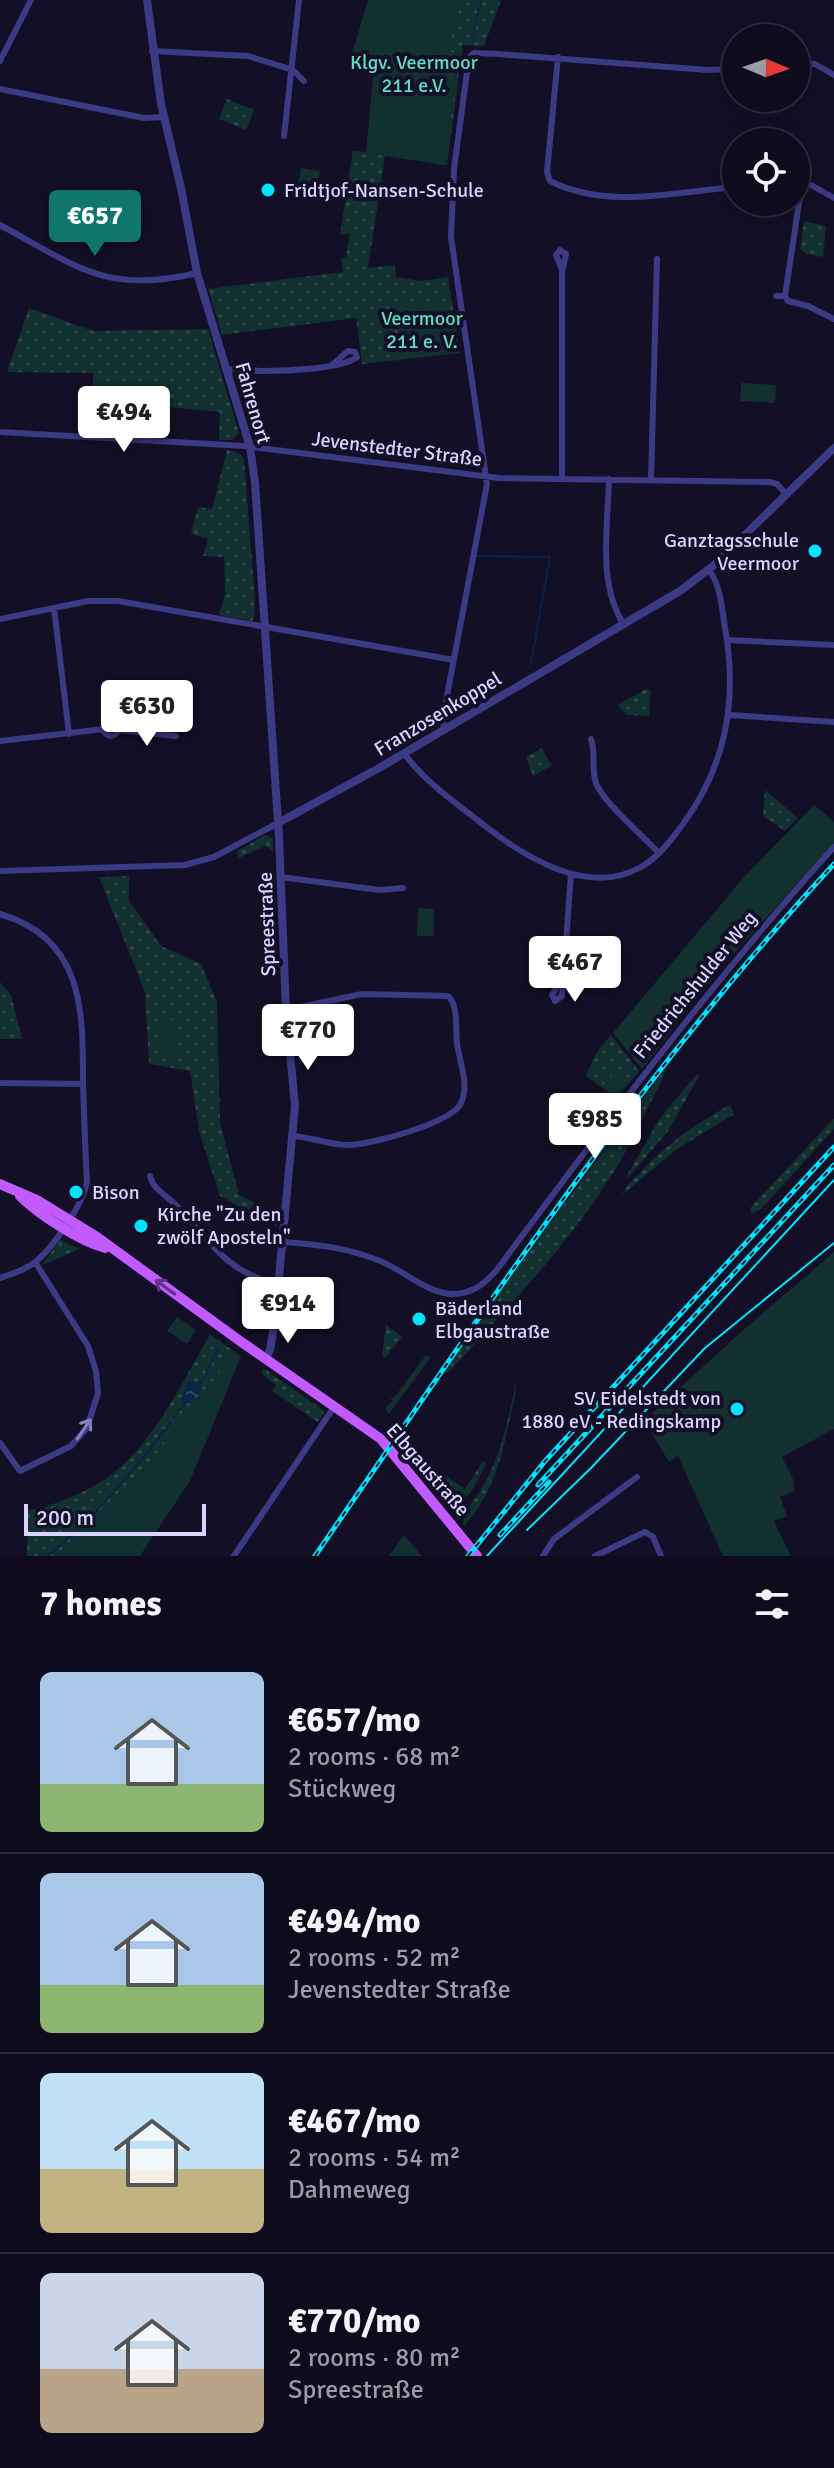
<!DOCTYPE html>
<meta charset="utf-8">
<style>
body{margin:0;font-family:Signika,sans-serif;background:#171425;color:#f1f3f6;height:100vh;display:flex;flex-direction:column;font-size:30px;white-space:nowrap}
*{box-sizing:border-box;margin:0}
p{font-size:26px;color:#9b9ba3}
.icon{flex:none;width:44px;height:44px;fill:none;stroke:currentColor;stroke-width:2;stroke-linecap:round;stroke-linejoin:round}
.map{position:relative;height:1556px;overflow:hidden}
.panel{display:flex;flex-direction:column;background:#0e0b1c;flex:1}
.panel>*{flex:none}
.needle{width:52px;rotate:92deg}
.tools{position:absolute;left:722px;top:24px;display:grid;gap:16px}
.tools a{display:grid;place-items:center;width:88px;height:88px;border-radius:50%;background:#0e0b1c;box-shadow:0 4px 20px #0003,0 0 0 2px #2e2b3b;font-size:40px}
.scale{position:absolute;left:24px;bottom:20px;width:182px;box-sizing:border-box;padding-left:8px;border:4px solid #d9d4ff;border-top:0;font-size:22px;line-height:28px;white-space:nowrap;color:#d9d4ff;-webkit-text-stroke:6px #130f26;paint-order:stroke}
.price{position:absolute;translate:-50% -68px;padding:0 18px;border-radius:8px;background:#fff;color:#222;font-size:26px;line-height:52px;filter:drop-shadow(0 2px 4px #0008)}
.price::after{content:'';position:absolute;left:50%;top:48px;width:24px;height:18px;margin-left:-12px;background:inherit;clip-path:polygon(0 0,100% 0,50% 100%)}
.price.on{background:#0f766e;color:#fff}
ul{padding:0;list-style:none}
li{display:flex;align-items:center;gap:24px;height:200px;padding:0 40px}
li+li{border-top:2px solid #2e2b3b}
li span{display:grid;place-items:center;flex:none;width:224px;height:160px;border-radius:12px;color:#555}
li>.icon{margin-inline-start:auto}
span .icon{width:96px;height:96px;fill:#fffc;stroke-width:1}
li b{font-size:34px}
h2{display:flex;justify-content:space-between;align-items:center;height:96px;padding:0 40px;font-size:34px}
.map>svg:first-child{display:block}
</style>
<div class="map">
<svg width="834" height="1556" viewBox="0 0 834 1556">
<defs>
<pattern id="grass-dots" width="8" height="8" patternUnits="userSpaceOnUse" patternTransform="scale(2)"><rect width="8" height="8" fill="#12302f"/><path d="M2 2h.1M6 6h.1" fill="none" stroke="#344d4e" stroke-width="1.8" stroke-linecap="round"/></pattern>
<pattern id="forest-firs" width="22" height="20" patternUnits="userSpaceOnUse" patternTransform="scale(2)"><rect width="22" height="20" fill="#12302f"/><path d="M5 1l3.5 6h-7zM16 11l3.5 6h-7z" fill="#344d4e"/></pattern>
<pattern id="water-ripples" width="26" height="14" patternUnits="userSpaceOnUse" patternTransform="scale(2)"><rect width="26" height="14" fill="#0c2248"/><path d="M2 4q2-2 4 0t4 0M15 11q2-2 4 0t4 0" fill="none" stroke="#2f4163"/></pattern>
</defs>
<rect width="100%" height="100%" fill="#130f26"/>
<path fill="url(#grass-dots)" d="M461 0H501L484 46 463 45 447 165H444L458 58 448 49Z
M227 99 254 110 246 130 219 119Z
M353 150 385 156 368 268 395 265 396 277 421 281 448 277 460 353 449 354 445 306 397 314 399 360 362 364 356 318 222 335 208 289 343 272 341 258 346 257 350 233 340 235Z
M804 221 826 226 823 257 806 254 800 249Z
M29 308 93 331 208 329 239 433 232 440H219L220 412 91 399 94 373 7 372Z
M227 450 239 453 244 459 255 600 254 618 252 621 219 615 225 593 224 557 203 556 208 539 191 534 198 507 212 509Z
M646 689 651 690 649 716 626 715 618 705Z
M542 748 551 766 533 776 526 757Z
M765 790 798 818 785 831 763 816Z
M265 835 273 839V851L265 846 239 858 237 851Z
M129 876V901L161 946 201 964 217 1002 220 1124 239 1194 278 1215 277 1227 220 1196 199 1131 190 1071 149 1064 145 992 99 877Z
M538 951 555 952 554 982 537 981Z
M0 982 11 995 22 1039H0Z
M611 1035 639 1071 616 1098 586 1076 596 1053Z
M666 1068C663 1081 654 1095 648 1107 603 1210 523 1291 448 1373L446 1371C515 1267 591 1168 666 1068Z
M697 1074 699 1076 668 1131 628 1178 626 1177 660 1118Z
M730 1105 734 1114 677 1149 622 1195C626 1186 634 1178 642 1171 669 1142 696 1124 730 1105Z
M834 1118V1129L761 1209 751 1214V1207Z
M60 1240 80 1249 42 1265Z
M386 1325 402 1337 385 1358 382 1356Z
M210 1334 235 1352 150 1462 65 1556H27L28 1509 38 1510C60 1501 85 1493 105 1479 151 1449 183 1381 210 1334Z
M263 1368 322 1409 324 1413 318 1422 272 1391 276 1385 262 1374Z
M516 1382C517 1391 513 1406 510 1417 502 1458 493 1494 464 1526L461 1515C497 1479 506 1430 516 1382Z"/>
<path fill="url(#forest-firs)" d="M426 1355 430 1358 389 1414 385 1409 393 1400 389 1397 394 1398Z
M483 1461 486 1464 473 1489 457 1508C449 1499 439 1498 433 1489L443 1474 465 1489Z"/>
<path fill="#12302f" d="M368 0H461L448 49 458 58 444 165 366 153 374 67 349 64Z
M301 168 320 171 315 197 297 194Z
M407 302 445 306 449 354 399 360 397 314Z
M741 383 776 385 775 403 740 401Z
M814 805 834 822V843L721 968 642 1069 613 1033 744 877Z
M418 908 434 909V936H417Z
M173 1019 177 1054 161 1056 158 1021Z
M617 1069 628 1078 614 1096 602 1087Z
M834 1252V1429L782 1457 794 1481V1491L780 1497 787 1516 774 1521 791 1556H723L678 1456 669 1462 644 1421 742 1331Z
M177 1317 196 1330 187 1344 167 1331Z
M235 1352 241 1356 190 1481 140 1556H65L150 1462Z
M404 1535 422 1556H389Z"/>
<path fill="url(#water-ripples)" d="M205 1377C200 1388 196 1401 184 1405L181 1399 189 1381 197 1384Z"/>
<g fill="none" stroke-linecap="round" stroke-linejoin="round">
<path stroke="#0c2248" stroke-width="2" d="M473 41 476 19 482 0
M475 556 550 557 531 663
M205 1376 218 1349
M48 1556C100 1514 145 1458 184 1404"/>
<path stroke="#3d3a85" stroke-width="6" d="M152 51 248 56 293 70 304 81
M558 57 547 172 550 181C608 210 675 192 736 187
M0 61 31 0
M796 62 815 64 834 75
M0 89 144 118 164 117
M284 136 299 0
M796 183 811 185 834 198
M0 225C76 266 107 295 197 273
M560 250 566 254 562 272V478
M560 250 556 255 562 270
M776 296H785L788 301 808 306 834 319
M785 296 802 183
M227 370C241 366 250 372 264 371 284 371 343 369 357 357L355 352 348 351 332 365
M0 432 244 446 499 478 770 482 777 484 786 494
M609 479C608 527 597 583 624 625
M651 480 657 259
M54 608 69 734
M0 619 88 601H118L454 660
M727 640 834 645
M729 715 834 722
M104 729a7 7 0 1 1 14 0a7 7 0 1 1-14 0Z
M118 730 176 736
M444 730 443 717 487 484 451 237 454 169 469 57 474 53 498 54 708 70 736 69
M591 739C596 754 591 769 596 783 602 801 644 837 659 853
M0 741 104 729
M404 753C424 782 458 804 485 826 526 858 589 897 641 867 659 857 671 840 683 824 725 767 737 702 726 634 722 613 722 587 709 570
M0 871 185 865 214 857 278 823
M281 877 379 890 403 888
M0 914C83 938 83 1009 83 1081 84 1114 85 1148 87 1181 84 1203 53 1248 35 1262 25 1270 12 1274 0 1278
M555 1001 562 996 571 874
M555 1001 552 995 562 979
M286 1010 362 994 448 996C460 1006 454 1033 458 1049 461 1066 469 1086 461 1103 452 1123 370 1145 348 1145 329 1145 312 1137 293 1136
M0 1083 83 1084
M150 1176C153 1190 169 1197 179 1208 206 1238 233 1279 278 1282
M282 1242C316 1244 349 1248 380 1261 403 1270 428 1294 453 1294 472 1294 484 1284 496 1271 604 1125 712 982 834 847
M0 1443 20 1471 71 1446 87 1428 98 1393 96 1371 88 1346 35 1262
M234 1556 334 1407
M543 1556 554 1539 637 1477
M595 1556 645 1532 653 1537 661 1556"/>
<path stroke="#3d3a85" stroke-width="8" d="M147 0 161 104 181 188 197 273 250 447 255 482 279 837 286 1010 295 1106 275 1320 270 1350 266 1358
M278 823 379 768 680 591 713 566 834 448"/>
<path stroke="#c25bff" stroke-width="10" d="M0 1184 37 1200 97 1237 240 1341 381 1439 477 1556
M20 1196C39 1215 80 1241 105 1248"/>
<path stroke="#00e5ff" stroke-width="2" d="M527 1530 590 1469 705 1348 834 1243
M487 1556 834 1180"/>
<defs>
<path id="rail" d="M538 1485 834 1165
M500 1535 549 1482
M315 1556C478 1319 638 1076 834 864
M468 1556 546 1460 834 1147"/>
</defs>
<use href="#rail" stroke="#00e5ff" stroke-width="5"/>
<use href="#rail" stroke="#130f26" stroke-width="2" stroke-dasharray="6" stroke-linecap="butt"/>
</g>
<defs><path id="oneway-shaft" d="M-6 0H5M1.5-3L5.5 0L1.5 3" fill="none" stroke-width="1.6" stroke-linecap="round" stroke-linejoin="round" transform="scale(2)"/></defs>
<use stroke="#623188" href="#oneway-shaft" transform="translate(165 1287) rotate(-144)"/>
<use stroke="#837fbc" href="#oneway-shaft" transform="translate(84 1429) rotate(-56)"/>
<g fill="#00e5ff" stroke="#130f26" stroke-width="3">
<circle cx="268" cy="190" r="8"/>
<circle cx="815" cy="551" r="8"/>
<circle cx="76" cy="1192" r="8"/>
<circle cx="141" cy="1226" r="8"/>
<circle cx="419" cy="1319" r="8"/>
<circle cx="737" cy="1409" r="8"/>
</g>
<g text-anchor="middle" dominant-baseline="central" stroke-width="8" stroke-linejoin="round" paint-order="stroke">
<g font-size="20" fill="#5fe0c0" stroke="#130f26">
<text x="414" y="62">Klgv. Veermoor<tspan x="414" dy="23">211 e.V.</tspan></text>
<text x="422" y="318">Veermoor<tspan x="422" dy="23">211 e. V.</tspan></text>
</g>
<g font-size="20" fill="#d9d4ff" stroke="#130f26" text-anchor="start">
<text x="284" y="190">Fridtjof-Nansen-Schule</text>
<text x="799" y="540" text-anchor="end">Ganztagsschule<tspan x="799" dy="23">Veermoor</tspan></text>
<text x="92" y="1192">Bison</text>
<text x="157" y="1214">Kirche "Zu den<tspan x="157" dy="23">zwölf Aposteln"</tspan></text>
<text x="435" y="1308">Bäderland<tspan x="435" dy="23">Elbgaustraße</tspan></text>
<text x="721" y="1398" text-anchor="end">SV Eidelstedt von<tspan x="721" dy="23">1880 eV - Redingskamp</tspan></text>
</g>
<g font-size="20" fill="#d9d4ff" stroke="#130f26">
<text transform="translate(253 403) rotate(74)">Fahrenort</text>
<text transform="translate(397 449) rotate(7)">Jevenstedter Straße</text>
<text transform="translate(438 714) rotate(-31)">Franzosenkoppel</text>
<text transform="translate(267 924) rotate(-92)">Spreestraße</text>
<text transform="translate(695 985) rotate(-51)">Friedrichshulder Weg</text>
<text transform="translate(428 1470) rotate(49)">Elbgaustraße</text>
</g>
</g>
</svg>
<div class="tools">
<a><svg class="needle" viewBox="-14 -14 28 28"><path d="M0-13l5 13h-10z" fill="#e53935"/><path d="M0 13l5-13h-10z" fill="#9b9ba3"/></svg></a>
<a><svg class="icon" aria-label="locate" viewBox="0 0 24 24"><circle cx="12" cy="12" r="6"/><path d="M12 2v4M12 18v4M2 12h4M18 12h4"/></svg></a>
</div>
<div class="scale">200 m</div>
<b class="price on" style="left:95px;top:258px">€657</b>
<b class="price" style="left:124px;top:454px">€494</b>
<b class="price" style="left:147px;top:748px">€630</b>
<b class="price" style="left:575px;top:1004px">€467</b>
<b class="price" style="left:308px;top:1072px">€770</b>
<b class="price" style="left:595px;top:1161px">€985</b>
<b class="price" style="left:288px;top:1345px">€914</b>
</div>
<section class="panel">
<h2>7 homes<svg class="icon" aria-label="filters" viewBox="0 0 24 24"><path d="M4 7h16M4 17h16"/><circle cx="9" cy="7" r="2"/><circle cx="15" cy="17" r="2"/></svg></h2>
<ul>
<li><span style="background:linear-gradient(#a9c7e8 70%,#8fb573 0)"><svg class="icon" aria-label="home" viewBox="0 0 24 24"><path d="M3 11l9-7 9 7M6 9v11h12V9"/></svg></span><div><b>€657/mo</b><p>2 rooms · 68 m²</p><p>Stückweg</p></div></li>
<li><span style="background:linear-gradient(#a9c7e8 70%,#8fb573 0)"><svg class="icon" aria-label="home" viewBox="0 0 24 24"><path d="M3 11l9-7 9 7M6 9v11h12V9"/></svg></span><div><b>€494/mo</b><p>2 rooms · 52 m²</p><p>Jevenstedter Straße</p></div></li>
<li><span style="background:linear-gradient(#bfe0f5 60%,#c2b280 0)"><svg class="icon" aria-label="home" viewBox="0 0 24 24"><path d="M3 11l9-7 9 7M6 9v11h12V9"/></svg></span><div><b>€467/mo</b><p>2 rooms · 54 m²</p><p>Dahmeweg</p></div></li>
<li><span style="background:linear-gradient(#c9d6e8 60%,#b9a48a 0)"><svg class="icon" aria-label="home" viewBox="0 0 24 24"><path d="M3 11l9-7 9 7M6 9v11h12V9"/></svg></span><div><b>€770/mo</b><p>2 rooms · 80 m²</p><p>Spreestraße</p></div></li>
</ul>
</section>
